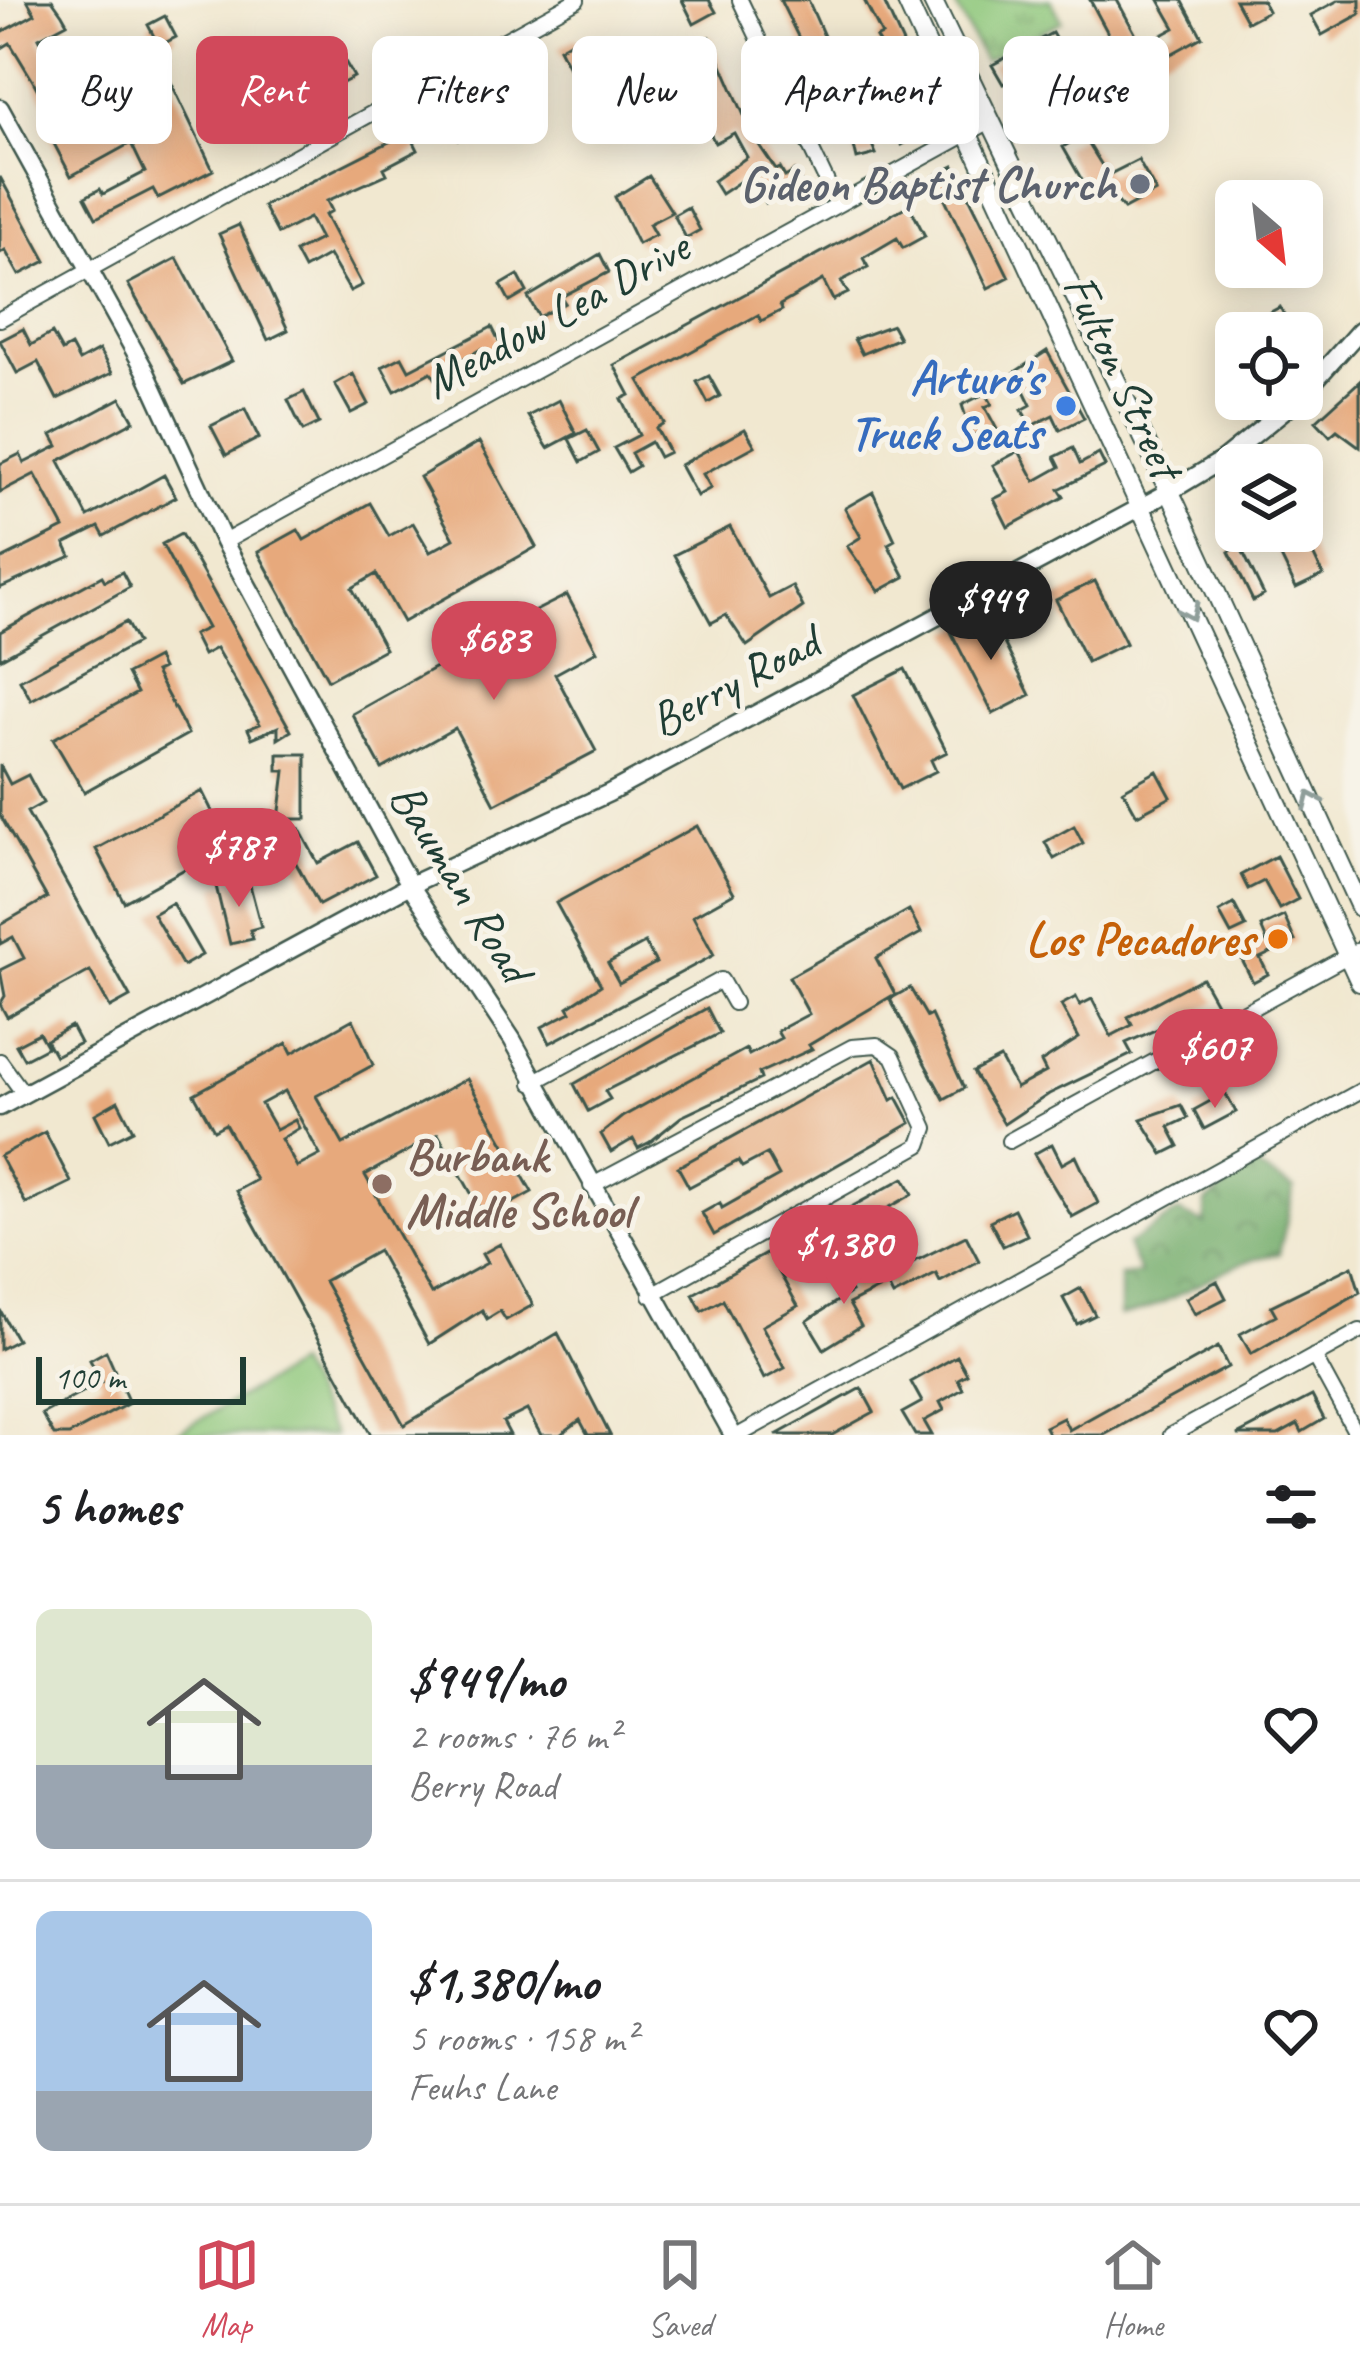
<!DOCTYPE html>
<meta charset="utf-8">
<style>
body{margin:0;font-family:Caveat,sans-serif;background:#f6f6f6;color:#202124;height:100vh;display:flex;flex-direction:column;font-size:45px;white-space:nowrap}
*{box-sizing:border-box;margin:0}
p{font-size:39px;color:#757577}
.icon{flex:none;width:66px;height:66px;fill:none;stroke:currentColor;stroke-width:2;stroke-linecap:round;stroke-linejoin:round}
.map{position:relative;height:1435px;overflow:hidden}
.sheet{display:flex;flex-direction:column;background:#fff;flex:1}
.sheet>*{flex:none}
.top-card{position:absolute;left:36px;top:36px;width:1290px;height:108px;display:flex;gap:24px}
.needle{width:78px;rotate:152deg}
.buttons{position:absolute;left:1215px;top:180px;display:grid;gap:24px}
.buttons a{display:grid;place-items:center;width:108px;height:108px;border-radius:18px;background:#fff;box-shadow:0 6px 30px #0003;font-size:60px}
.scale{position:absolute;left:36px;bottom:30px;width:210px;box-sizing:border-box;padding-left:12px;border:6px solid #1f3d34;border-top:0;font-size:33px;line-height:42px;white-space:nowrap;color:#1f3d34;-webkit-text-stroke:9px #f7f3e8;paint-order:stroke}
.price{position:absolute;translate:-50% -102px;padding:0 27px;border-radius:42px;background:#d1495b;color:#fff;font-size:39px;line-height:78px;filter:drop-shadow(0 3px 6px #0008)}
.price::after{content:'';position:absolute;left:50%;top:72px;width:36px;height:27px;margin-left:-18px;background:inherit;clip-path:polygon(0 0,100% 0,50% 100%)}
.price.current{background:#222;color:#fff}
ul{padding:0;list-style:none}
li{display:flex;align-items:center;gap:36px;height:300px;padding:0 36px}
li+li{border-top:3px solid #e0e0e0}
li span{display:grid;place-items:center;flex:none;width:336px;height:240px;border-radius:18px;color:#555}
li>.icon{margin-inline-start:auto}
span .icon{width:144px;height:144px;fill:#fffc;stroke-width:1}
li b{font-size:51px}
h2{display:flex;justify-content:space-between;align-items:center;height:144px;padding:0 36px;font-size:51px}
.pill{padding:0 42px;border-radius:18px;background:#fff;box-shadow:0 6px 30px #0003;font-size:42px;line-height:108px}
.pill.current{background:#d1495b;color:#fff}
.menu{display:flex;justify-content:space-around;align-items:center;height:168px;border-top:3px solid #e0e0e0;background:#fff;font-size:33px;color:#757577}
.menu a{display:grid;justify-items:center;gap:6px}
.menu .current{color:#d1495b}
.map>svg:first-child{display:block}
</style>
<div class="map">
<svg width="1360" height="1435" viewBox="0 0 1360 1435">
<defs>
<pattern id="forest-crowns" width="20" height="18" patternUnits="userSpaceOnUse" patternTransform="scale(3)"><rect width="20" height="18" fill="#72ac6b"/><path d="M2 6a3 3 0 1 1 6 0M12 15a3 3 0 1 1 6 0" fill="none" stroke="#5d8d59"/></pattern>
<pattern id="park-tufts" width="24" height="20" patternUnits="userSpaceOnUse" patternTransform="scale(3)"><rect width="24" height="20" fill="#8ec77b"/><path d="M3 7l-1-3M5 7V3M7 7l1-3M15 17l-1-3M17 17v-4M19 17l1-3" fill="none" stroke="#73a366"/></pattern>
</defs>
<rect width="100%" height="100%" fill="#f7f3e8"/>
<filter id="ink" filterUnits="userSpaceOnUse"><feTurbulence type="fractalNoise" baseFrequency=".00833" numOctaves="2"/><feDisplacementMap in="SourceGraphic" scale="24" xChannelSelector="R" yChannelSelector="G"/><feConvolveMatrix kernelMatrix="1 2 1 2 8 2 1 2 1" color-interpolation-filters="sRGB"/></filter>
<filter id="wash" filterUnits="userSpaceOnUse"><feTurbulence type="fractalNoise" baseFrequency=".004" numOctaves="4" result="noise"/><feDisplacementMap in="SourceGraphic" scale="48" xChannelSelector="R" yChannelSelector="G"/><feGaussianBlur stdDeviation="2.7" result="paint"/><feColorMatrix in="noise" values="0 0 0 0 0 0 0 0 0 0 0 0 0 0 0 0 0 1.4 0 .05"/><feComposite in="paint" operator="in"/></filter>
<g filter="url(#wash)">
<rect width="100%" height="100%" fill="#f1e8d0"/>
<path fill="#8ec77b" stroke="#568258" stroke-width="3" d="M296 1365 334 1435H173Z"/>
<path fill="url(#forest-crowns)" stroke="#487450" stroke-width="3" d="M1255 1166 1294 1189 1279 1254C1220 1261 1178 1306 1120 1316V1276L1140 1274 1127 1245 1178 1212 1205 1224V1203Z"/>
<path fill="url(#park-tufts)" stroke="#568258" stroke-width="3" d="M953 0H1051L1062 21 984 61Z"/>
<g id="blocks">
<path fill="#e7a97c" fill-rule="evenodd" d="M27 0H52L62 14 67 23 39 38 58 75 67 70 83 99 159 57 213 170 158 198 153 189 96 218 85 197 100 189 103 194 145 172 131 143 71 176 42 121 52 116 33 81 10 43 0 49V33L35 14Z
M682 0H709L716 12 694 24Z
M780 0H808L876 154 857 159 849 125 843 129 825 95 817 99 812 88 821 83Z
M864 0H883L934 111 909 125 916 137 902 145 888 119 915 105 876 38 882 35Z
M1090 0H1117L1142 46 1175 28 1159 0H1182L1202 37 1131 76Z
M1235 0H1262L1268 11 1247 22Z
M1339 0H1360V14L1322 35 1311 15Z
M165 16 176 37 159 46 148 25Z
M1052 33 1084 88 1026 122 1016 104 1057 80 1047 61 1003 84 992 65Z
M710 37 753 136 776 170 780 168 785 177 795 171 802 184 766 203 751 174 721 194 713 181 747 157 734 133 715 143 700 114 698 106 716 97 686 50Z
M576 38 594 71 576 81 559 48Z
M254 46 274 83 262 89 255 76 217 96 211 84 248 64 242 52Z
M340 53 354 77 337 86 324 61Z
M301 70 317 98 287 114 271 86Z
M644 97 658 124 637 135 622 108Z
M462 103 476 130 458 140 443 113Z
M506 108 515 126 501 133 491 115Z
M409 132 418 150 384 168 387 174 327 201 332 211 325 215 362 285 350 291 329 255 304 269 295 252 320 239 309 218 278 234 263 206Z
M1083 135 1108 175 1138 160 1156 192 1124 209 1101 182 1087 189 1063 147Z
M954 166 1009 277 988 288 934 176Z
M649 176 672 212 649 224 655 235 638 244 615 197Z
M0 177 46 261 19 275 5 250 0 253Z
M909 205 925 236 903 248 897 238 863 258 868 267 841 281 848 293 833 300 823 280 780 305 782 310 761 321 758 315 639 380 664 423 656 428 669 452 659 457 651 442 631 453 638 466 628 472 614 448 639 435 622 399 630 395 614 365Z
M688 207 700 230 686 238 674 215Z
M239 225 288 330 268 340 219 234Z
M600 254 609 272 561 297 565 303 539 317 528 297Z
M177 258 232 361 184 384 128 284Z
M518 275 527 292 510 302 501 285Z
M1280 307 1290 326 1278 333H1232Z
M892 325 899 338 862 354 854 339Z
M492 327 503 349 486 358 481 349 449 367 452 372 437 381 431 372 395 391 382 367 402 357 409 370Z
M23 329 31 345 52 333 62 351 71 346 79 361 99 350 112 373 57 399 38 362 17 373 0 341Z
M1047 351 1084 418 1060 430 1053 415 1031 426 1022 410 1031 405 1015 372Z
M353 374 369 404 351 413 335 384Z
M709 376 720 396 708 403 697 382Z
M1360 381V447L1337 430 1330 436 1316 421Z
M304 392 319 423 303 431 288 400Z
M986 393 992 404 985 407 1000 435 988 441 983 431 972 436 962 405Z
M121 398 134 421 59 461 88 517 164 475 176 497 104 536 99 527 65 544 71 556 0 588V560L64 528 35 474 0 492V464L20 454 24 463 58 446 52 435Z
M559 400 576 433 548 448 528 416Z
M245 409 259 438 226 455 211 426Z
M745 429 755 446 703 474 711 488 697 496 680 465Z
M587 430 599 452 581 462 569 439Z
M479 442 536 547 403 622 376 574 352 588 385 649 328 680 258 552 298 530 304 540 370 503 389 536 413 523 430 552 454 539 420 477Z
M1073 448 1080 464 1099 454 1105 466 1059 489 1064 497 1008 527 994 499 1008 492 993 465 1019 451 1035 481 1060 467 1055 457Z
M873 492 895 540 888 544 905 577 879 591 847 546 861 537 845 508Z
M730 527 769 598 792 586 803 607 747 646 726 615 711 623 674 555Z
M1288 531H1302L1323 575 1296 588 1272 539Z
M181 534 291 731 278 739V727L252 738 248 729 260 724 216 648 203 655 193 635 207 628 162 544Z
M1240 546 1264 595 1253 601 1229 552Z
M122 572 130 587 0 659V632L102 576 105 581Z
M1095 581 1126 643 1087 662 1056 600Z
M567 595 597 651 555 674 596 751 495 804 455 728 382 769 352 714 466 650 464 647Z
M989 613 1030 695 993 714 951 632Z
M126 622 137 643 31 700 20 680Z
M157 658 162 669 155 672 188 734 84 792 53 739 137 693 127 674Z
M905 669 947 752 931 760 936 771 900 789 853 695Z
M278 754H306V819H279L285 771H278Z
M0 765 10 784 28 775 43 803 27 812 130 997 110 1008 90 971 7 1017 0 1004 5 996 0 970 24 958 13 937 0 944V925L47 898 0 815Z
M1157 771 1171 797 1137 815 1123 790Z
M202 791 229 845 124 902 96 849Z
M697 826 734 893 693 916 714 955 550 1043 542 1027 571 1012 568 1007 601 985 556 903ZM645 943 656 963 619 983 608 963Z
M1074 826 1083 843 1054 859 1045 842Z
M299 828 318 863 358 842 376 875 319 905 282 838Z
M1276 856 1298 899 1279 909 1264 881 1248 889 1241 875Z
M248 878 261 927 250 930 253 939 230 944 216 886Z
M172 903 202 955 183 966 153 914Z
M1234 904 1246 927 1231 934 1219 912Z
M909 910 921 933 876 958 895 994 809 1045 812 1049 759 1073 761 1079 681 1117 650 1142 638 1148 633 1139 611 1152 601 1134 622 1117 746 1049 749 1055 781 1038 777 1031 809 1014 789 977Z
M1284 916 1295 941 1260 958 1268 974 1253 982 1240 956 1267 941 1261 927Z
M1202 978 1216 1003 1126 1043 1132 1054 1049 1094 1004 1124 973 1072 1000 1058 1016 1088 1046 1072 1041 1062 1079 1038 1061 1005 1076 997 1080 1005 1092 999 1111 1036 1132 1025 1128 1017Z
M910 988 927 1017 931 1015 964 1088 944 1099 890 999Z
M707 1008 720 1033 605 1091 610 1099 588 1111 574 1084Z
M353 1019 373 1065 316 1096 343 1144 467 1079 532 1192 485 1218 438 1134 365 1175 431 1294 487 1263 482 1254 500 1244 533 1305 506 1320 500 1311 487 1319 482 1310 429 1344 378 1251 324 1281 404 1425 558 1333 610 1435H588L580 1420 560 1435H541L527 1410 503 1422 510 1435H371L236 1191 256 1180 225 1124 214 1130 194 1094 287 1043 292 1053ZM285 1091 320 1155 297 1167 281 1139 299 1128 295 1120 276 1130 261 1104Z
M71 1026 80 1043 55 1056 46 1040Z
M39 1033 47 1047 24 1059 16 1045Z
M874 1059 892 1100 897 1097 911 1123 714 1235 702 1213 720 1203 722 1208 779 1176 767 1154 742 1167 738 1161 689 1187 678 1167Z
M1225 1093 1236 1112 1204 1129 1194 1110Z
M118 1101 133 1130 109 1142 95 1114Z
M1181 1105 1188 1118 1169 1127 1179 1146 1163 1154 1141 1119Z
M45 1132 71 1182 26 1204 0 1156Z
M1052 1144 1062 1164 1076 1156 1098 1203 1072 1217 1034 1154Z
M904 1178 913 1194 778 1270 798 1306 762 1326 785 1368 764 1379 723 1300 702 1311 693 1294Z
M1014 1209 1027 1235 1003 1246 990 1221Z
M966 1236 979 1261 940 1282 936 1274 893 1296 883 1277Z
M852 1263 859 1276 874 1268 884 1286 849 1304 861 1326 824 1349 807 1321 851 1292 839 1270Z
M1352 1266 1360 1292 1251 1354 1240 1334 1276 1315 1271 1306Z
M1217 1281 1226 1298 1195 1314 1186 1298Z
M1081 1288 1095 1315 1077 1324 1063 1298Z
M0 1310 17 1340 0 1349Z
M1218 1347 1228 1367 1104 1435H1049L1045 1427 1063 1418 1069 1430Z
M106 1351 129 1403 69 1435H54L42 1414 102 1382 90 1360Z
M957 1356 967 1374 958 1379 963 1389 940 1402 944 1410 924 1421 932 1435H915L902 1413 922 1402 911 1382Z
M861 1388 874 1412 832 1435H776Z
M1312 1396 1324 1419 1302 1432 1298 1424 1278 1435H1237Z"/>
</g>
</g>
<g filter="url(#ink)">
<use href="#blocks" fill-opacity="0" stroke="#3e574b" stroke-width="3"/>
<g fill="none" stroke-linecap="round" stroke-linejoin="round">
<defs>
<path id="minor" d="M740 0 837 203
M0 319 577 0
M224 542 990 121
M0 1061 24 1094
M532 1083 721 980 734 1003
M1009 1141 1360 949
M591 1186 852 1047 877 1045 893 1056 926 1128 920 1145 651 1295
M1314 1356 1357 1435
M739 1435 1360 1091
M1171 1435 1360 1331"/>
<path id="tertiary" d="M0 108 145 370 224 542 410 885 512 1039 733 1435
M1302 395 1360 330
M0 1107 410 885 609 793 1169 492 1224 459 1298 399"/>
<path id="secondary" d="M906 0 1360 982
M932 0 1176 505 1360 907"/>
</defs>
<use href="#minor" stroke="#3e574b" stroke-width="18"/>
<use href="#tertiary" stroke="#3e574b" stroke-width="21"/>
<use href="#secondary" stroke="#3e574b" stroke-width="22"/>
<use href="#minor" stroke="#fff" stroke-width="14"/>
<use href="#tertiary" stroke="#fff" stroke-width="16"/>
<use href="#secondary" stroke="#fff" stroke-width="18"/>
</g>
<defs><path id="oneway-chevron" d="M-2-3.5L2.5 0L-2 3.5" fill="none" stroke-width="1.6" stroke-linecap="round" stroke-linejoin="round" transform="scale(3)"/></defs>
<g stroke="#8f9e9a">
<use href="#oneway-chevron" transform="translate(1190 612) rotate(66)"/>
<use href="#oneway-chevron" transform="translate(1312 800) rotate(-114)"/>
</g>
</g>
<circle fill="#6b7280" stroke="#f7f3e8" stroke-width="4.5" cx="1140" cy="184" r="12"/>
<circle fill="#3f7fe0" stroke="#f7f3e8" stroke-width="4.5" cx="1066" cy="406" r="12"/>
<circle fill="#e8710a" stroke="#f7f3e8" stroke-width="4.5" cx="1278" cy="939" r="12"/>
<circle fill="#8d6e63" stroke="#f7f3e8" stroke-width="4.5" cx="382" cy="1184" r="12"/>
<g text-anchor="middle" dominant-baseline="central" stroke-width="10" stroke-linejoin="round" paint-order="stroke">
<g font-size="48" font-weight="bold" fill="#5b616d" stroke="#f7f3e8" text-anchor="end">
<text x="1116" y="184">Gideon Baptist Church</text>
</g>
<g font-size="48" fill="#1f3d34" stroke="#f7f3e8">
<text transform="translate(556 314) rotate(-29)">Meadow Lea Drive</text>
<text transform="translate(1123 376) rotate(65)">Fulton Street</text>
<text transform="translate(734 681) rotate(-28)">Berry Road</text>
<text transform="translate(461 882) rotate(58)">Bauman Road</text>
</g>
<g font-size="48" font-weight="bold" fill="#366cbe" stroke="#f7f3e8" text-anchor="end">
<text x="1042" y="378">Arturo's<tspan x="1042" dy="55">Truck Seats</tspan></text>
</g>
<g font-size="48" font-weight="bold" fill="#c56008" stroke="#f7f3e8" text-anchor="end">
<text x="1254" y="939">Los Pecadores</text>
</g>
<g font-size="48" font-weight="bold" fill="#785e54" stroke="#f7f3e8" text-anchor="start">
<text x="406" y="1156">Burbank<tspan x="406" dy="55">Middle School</tspan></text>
</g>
</g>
</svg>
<div class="buttons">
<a><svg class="needle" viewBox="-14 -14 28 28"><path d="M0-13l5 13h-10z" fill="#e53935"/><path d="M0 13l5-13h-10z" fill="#757577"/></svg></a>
<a><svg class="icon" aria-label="locate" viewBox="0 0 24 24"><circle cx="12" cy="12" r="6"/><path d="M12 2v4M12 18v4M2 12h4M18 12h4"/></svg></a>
<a><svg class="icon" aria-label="layers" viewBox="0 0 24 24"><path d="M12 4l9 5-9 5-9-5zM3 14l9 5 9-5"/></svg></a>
</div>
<div class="scale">100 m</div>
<b class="price current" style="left:991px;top:663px">$949</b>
<b class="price" style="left:494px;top:703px">$683</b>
<b class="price" style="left:239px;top:910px">$787</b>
<b class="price" style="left:1215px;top:1111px">$607</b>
<b class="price" style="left:844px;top:1307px">$1,380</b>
<div class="top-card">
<a class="pill">Buy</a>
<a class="pill current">Rent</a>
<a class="pill">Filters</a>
<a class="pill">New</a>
<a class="pill">Apartment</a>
<a class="pill">House</a>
</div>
</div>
<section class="sheet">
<h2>5 homes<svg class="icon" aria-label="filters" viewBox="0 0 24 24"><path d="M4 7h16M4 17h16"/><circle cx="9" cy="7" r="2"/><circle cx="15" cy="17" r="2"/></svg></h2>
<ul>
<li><span style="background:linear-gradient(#dfe7d0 65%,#9aa5b1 0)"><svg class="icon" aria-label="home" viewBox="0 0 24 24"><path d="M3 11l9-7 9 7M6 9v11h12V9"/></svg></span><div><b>$949/mo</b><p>2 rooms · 76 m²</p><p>Berry Road</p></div><svg class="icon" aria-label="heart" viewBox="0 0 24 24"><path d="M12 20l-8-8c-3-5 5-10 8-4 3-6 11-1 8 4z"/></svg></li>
<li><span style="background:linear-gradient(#a9c7e8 75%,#9aa5b1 0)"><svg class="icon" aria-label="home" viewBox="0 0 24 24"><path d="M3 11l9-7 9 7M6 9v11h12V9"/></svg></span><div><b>$1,380/mo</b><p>5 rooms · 158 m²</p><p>Feuhs Lane</p></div><svg class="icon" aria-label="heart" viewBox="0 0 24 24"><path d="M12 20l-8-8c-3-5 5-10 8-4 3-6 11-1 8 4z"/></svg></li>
</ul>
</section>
<nav class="menu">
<a class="current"><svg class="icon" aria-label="map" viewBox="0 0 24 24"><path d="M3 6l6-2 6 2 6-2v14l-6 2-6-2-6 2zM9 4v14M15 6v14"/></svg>Map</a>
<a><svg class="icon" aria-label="saved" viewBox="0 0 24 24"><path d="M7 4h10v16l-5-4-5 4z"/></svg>Saved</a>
<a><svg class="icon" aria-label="home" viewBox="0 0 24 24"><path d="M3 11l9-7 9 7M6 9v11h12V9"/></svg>Home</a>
</nav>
